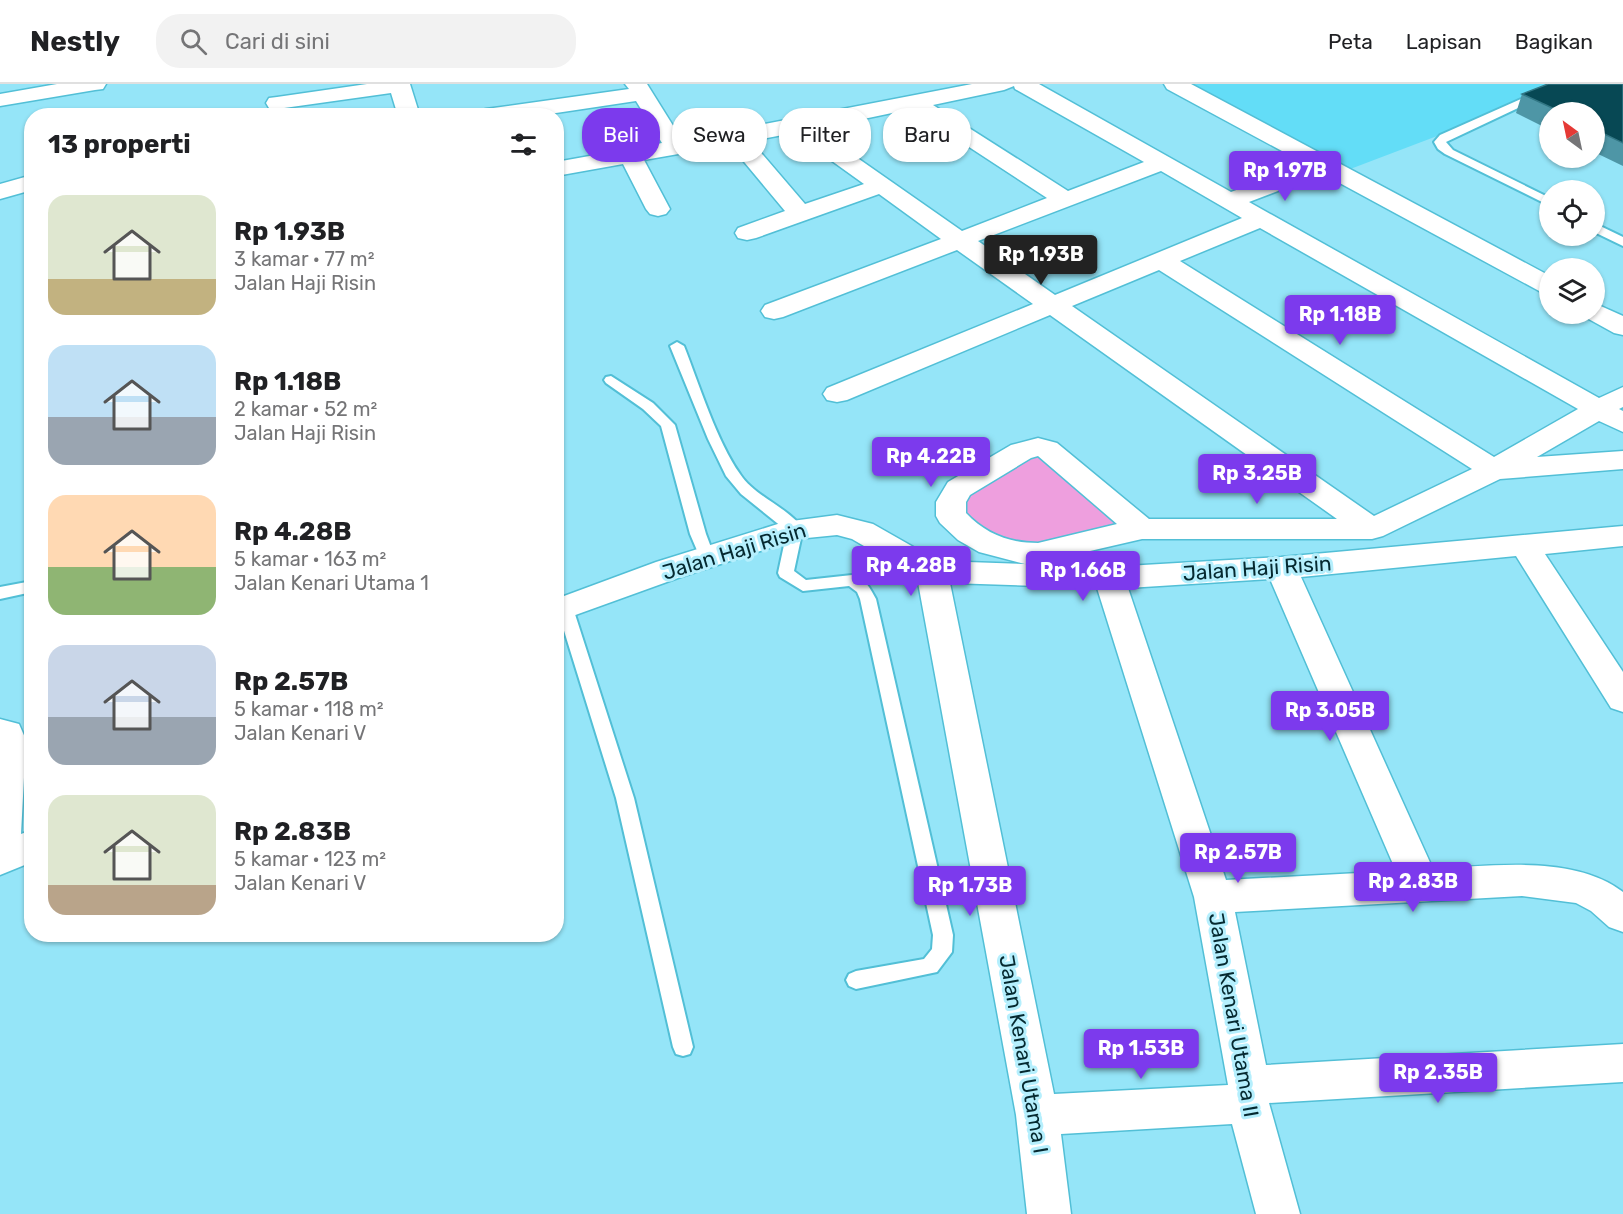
<!DOCTYPE html>
<html lang="id">
<meta charset="utf-8">
<style>
body{margin:0;font-family:Rubik,sans-serif;background:#f2f2f2;color:#202124;height:100vh;display:flex;flex-direction:column;font-size:22px;white-space:nowrap}
*{box-sizing:border-box;margin:0}
p{font-size:20px;color:#757577}
.icon{flex:none;width:33px;height:33px;fill:none;stroke:currentColor;stroke-width:2;stroke-linecap:round;stroke-linejoin:round}
.map{position:relative;flex:1;overflow:hidden}
.details{position:absolute;left:24px;top:24px;width:540px;height:834px;display:flex;flex-direction:column;background:#fff;border-radius:24px;box-shadow:0 2px 4px #0004}
.details>*{flex:none}
.guide{position:absolute;left:582px;top:24px;width:570px;height:54px;display:flex;gap:12px}
.needle{width:39px;rotate:327deg}
.tools{position:absolute;left:1539px;top:18px;display:grid;gap:12px}
.tools a{display:grid;place-items:center;width:66px;height:66px;border-radius:50%;background:#fff;box-shadow:0 2px 4px #0004;font-size:30px}
.price{position:absolute;translate:-50% -51px;padding:0 14px;border-radius:6px;background:#7c3aed;color:#fff;font-size:20px;line-height:39px;filter:drop-shadow(0 2px 3px #0008)}
.price::after{content:'';position:absolute;left:50%;top:36px;width:18px;height:14px;margin-left:-9px;background:inherit;clip-path:polygon(0 0,100% 0,50% 100%)}
.price.active{background:#222;color:#fff}
ul{padding:0;list-style:none}
li{display:flex;align-items:center;gap:18px;height:150px;padding:0 24px}
li span{display:grid;place-items:center;flex:none;width:168px;height:120px;border-radius:18px;color:#555}
li>.icon{margin-inline-start:auto}
span .icon{width:72px;height:72px;fill:#fffc;stroke-width:1}
li b{font-size:26px}
h2{display:flex;justify-content:space-between;align-items:center;height:72px;padding:0 24px;font-size:26px}
.pill{padding:0 21px;border-radius:24px;background:#fff;box-shadow:0 2px 4px #0004;font-size:21px;line-height:54px}
.pill.active{background:#7c3aed;color:#fff}
header{display:flex;align-items:center;gap:36px;box-sizing:border-box;height:84px;padding:0 30px;background:#fff;border-bottom:2px solid #e0e0e0}
header strong{font-size:28px}
nav{display:flex;gap:33px;margin-inline-start:auto;font-size:21px}
.search{width:420px;height:54px;background:#f2f2f2;display:flex;align-items:center;gap:15px;box-sizing:border-box;padding:0 21px;border-radius:24px;color:#757577;font-size:22px}
.map>svg:first-child{display:block}
</style>
<header>
<strong>Nestly</strong>
<div class="search"><svg class="icon" aria-label="search" viewBox="0 0 24 24"><circle cx="10" cy="10" r="6"/><path d="M15 15l6 6"/></svg>Cari di sini</div>
<nav><a>Peta</a><a>Lapisan</a><a>Bagikan</a></nav>
</header>
<div class="map">
<svg width="1623" height="1130" viewBox="0 0 1623 1130">
<rect width="100%" height="100%" fill="#95e5f8"/>
<path fill="#63ddf7" d="M1190 0H1574L1345 87Z"/>
<path fill="#ee9fde" d="M1047 365 1142 445 1038 469 951 432 990 386Z"/>
<g fill="none" stroke-linecap="round" stroke-linejoin="round">
<defs>
<path id="lane" d="M1555 0H1569L1446 58 1453 66 1550 114V122L1445 70 1438 65 1434 58 1440 51Z
M1594 139 1623 153V162L1594 148Z
M677 258 684 262C699 300 717 358 740 390 755 413 788 423 803 445L794 487 806 496 852 491C865 494 870 504 876 515L953 851 952 868 937 888 856 905 849 902 846 896 849 890 856 887 924 875 932 865 933 851 860 515 857 508 849 502 803 507 780 493 778 489 787 447 741 410 726 392 708 355 670 262Z
M611 292 653 319 675 341 706 450 715 474 712 478H702L690 450 661 342 643 325 606 299 604 296 606 293Z
M32 497V508L0 515V503Z
M565 518 571 520 573 524 634 714 693 963 690 970 683 972 676 970 673 963 616 714 557 524 559 520Z"/>
<path id="street" d="M57 0H106L103 5 95 6 0 22V10Z
M367 0H410L420 32H398L391 9 277 25 269 24 266 19 269 14 277 13Z
M625 0H647L682 56 972 0H1039L1231 108 1306 80 1167 5 1164 0H1191L1550 192V211L1541 208 1323 90 1249 118 1599 314 1623 303V323L1619 325 1623 327V348L1599 337 1537 373 1623 367V385L1500 395 1383 452 1372 455H1142L1038 479 1025 480 979 468 958 456 940 439 936 432V418L948 398 1011 361 1038 354 1057 359 1149 435H1337L1050 231 847 316 837 318 827 316 823 310 827 304 1033 220 957 166 783 233 774 235 765 233 761 227 765 221 941 155 879 110 756 154 747 156 738 154 735 149 738 144 785 127 730 61 644 76 670 125 666 130 658 132 650 130 646 125 623 80 556 92V78L662 59 636 17 536 32H475L478 27 486 25 629 5ZM1014 2 1015 5 1144 78 1068 107 933 21 1004 6ZM911 25 1047 114 962 147 816 45ZM793 49 864 100 805 120 751 57ZM1161 87 1242 134 1055 211 978 157ZM1260 144 1578 325 1494 373 1180 177ZM1159 186 1472 385 1374 432 1072 222ZM1038 372 1117 440 1038 459C1009 459 986 450 966 429V418L970 411 1031 374Z
M32 91V106L0 115V100Z
M1594 219 1623 232V251L1614 249 1585 233 1583 230H1594Z
M837 431 873 440 938 477 1109 483 1281 473 1623 442V462L1545 470 1623 588V628L1611 624 1516 472 1301 493 1433 785C1491 782 1574 770 1623 808V848L1609 843 1591 827 1576 819 1522 812 1235 828 1266 981 1623 960V998L1269 1019 1300 1130H1256L1232 1040 1061 1050 1071 1130H1027L1016 1031 917 493 852 455 837 451 797 455 678 494 556 538V515L656 478 784 438ZM1270 495 1396 787 1226 796 1128 504ZM950 499 1097 504 1194 813 1228 1001 1054 1010Z
M0 635 19 640 26 656 21 750 32 746V778L0 791Z"/>
</defs>
<use href="#lane" stroke="#52bfd6" stroke-width="4"/>
<use href="#street" stroke="#52bfd6" stroke-width="3"/>
<use href="#lane" fill="#fff" fill-rule="evenodd"/>
<use href="#street" fill="#fff" fill-rule="evenodd"/>
</g>
<path fill="#4e96a6" d="M1623 0V82L1594 68V28H1550V46L1516 29 1522 10Z"/>
<path fill="#074854" stroke="#327785" stroke-width="1.5" d="M1548 0H1623V59L1594 45V28H1561L1522 10Z"/>
<g text-anchor="middle" dominant-baseline="central" stroke-width="6" stroke-linejoin="round" paint-order="stroke">
<g font-size="21" fill="#052930" stroke="#b5effd">
<text transform="translate(734 467) rotate(-17)">Jalan Haji Risin</text>
<text transform="translate(1257 484) rotate(-4)">Jalan Haji Risin</text>
<text transform="translate(1234 931) rotate(80)">Jalan Kenari Utama II</text>
<text transform="translate(1024 970) rotate(80)">Jalan Kenari Utama I</text>
</g>
</g>
</svg>
<div class="tools">
<a><svg class="needle" viewBox="-14 -14 28 28"><path d="M0-13l5 13h-10z" fill="#e53935"/><path d="M0 13l5-13h-10z" fill="#757577"/></svg></a>
<a><svg class="icon" aria-label="locate" viewBox="0 0 24 24"><circle cx="12" cy="12" r="6"/><path d="M12 2v4M12 18v4M2 12h4M18 12h4"/></svg></a>
<a><svg class="icon" aria-label="layers" viewBox="0 0 24 24"><path d="M12 4l9 5-9 5-9-5zM3 14l9 5 9-5"/></svg></a>
</div>
<b class="price" style="left:1285px;top:118px">Rp 1.97B</b>
<b class="price active" style="left:1041px;top:202px">Rp 1.93B</b>
<b class="price" style="left:1340px;top:262px">Rp 1.18B</b>
<b class="price" style="left:931px;top:404px">Rp 4.22B</b>
<b class="price" style="left:1257px;top:421px">Rp 3.25B</b>
<b class="price" style="left:911px;top:513px">Rp 4.28B</b>
<b class="price" style="left:1083px;top:518px">Rp 1.66B</b>
<b class="price" style="left:1330px;top:658px">Rp 3.05B</b>
<b class="price" style="left:1238px;top:800px">Rp 2.57B</b>
<b class="price" style="left:1413px;top:829px">Rp 2.83B</b>
<b class="price" style="left:970px;top:833px">Rp 1.73B</b>
<b class="price" style="left:1141px;top:996px">Rp 1.53B</b>
<b class="price" style="left:1438px;top:1020px">Rp 2.35B</b>
<div class="guide">
<a class="pill active">Beli</a>
<a class="pill">Sewa</a>
<a class="pill">Filter</a>
<a class="pill">Baru</a>
</div>
<section class="details">
<h2>13 properti<svg class="icon" aria-label="filters" viewBox="0 0 24 24"><path d="M4 7h16M4 17h16"/><circle cx="9" cy="7" r="2"/><circle cx="15" cy="17" r="2"/></svg></h2>
<ul>
<li><span style="background:linear-gradient(#dfe7d0 70%,#c2b280 0)"><svg class="icon" aria-label="home" viewBox="0 0 24 24"><path d="M3 11l9-7 9 7M6 9v11h12V9"/></svg></span><div><b>Rp 1.93B</b><p>3 kamar · 77 m²</p><p>Jalan Haji Risin</p></div></li>
<li><span style="background:linear-gradient(#bfe0f5 60%,#9aa5b1 0)"><svg class="icon" aria-label="home" viewBox="0 0 24 24"><path d="M3 11l9-7 9 7M6 9v11h12V9"/></svg></span><div><b>Rp 1.18B</b><p>2 kamar · 52 m²</p><p>Jalan Haji Risin</p></div></li>
<li><span style="background:linear-gradient(#ffd9b3 60%,#8fb573 0)"><svg class="icon" aria-label="home" viewBox="0 0 24 24"><path d="M3 11l9-7 9 7M6 9v11h12V9"/></svg></span><div><b>Rp 4.28B</b><p>5 kamar · 163 m²</p><p>Jalan Kenari Utama 1</p></div></li>
<li><span style="background:linear-gradient(#c9d6e8 60%,#9aa5b1 0)"><svg class="icon" aria-label="home" viewBox="0 0 24 24"><path d="M3 11l9-7 9 7M6 9v11h12V9"/></svg></span><div><b>Rp 2.57B</b><p>5 kamar · 118 m²</p><p>Jalan Kenari V</p></div></li>
<li><span style="background:linear-gradient(#dfe7d0 75%,#b9a48a 0)"><svg class="icon" aria-label="home" viewBox="0 0 24 24"><path d="M3 11l9-7 9 7M6 9v11h12V9"/></svg></span><div><b>Rp 2.83B</b><p>5 kamar · 123 m²</p><p>Jalan Kenari V</p></div></li>
</ul>
</section>
</div>
